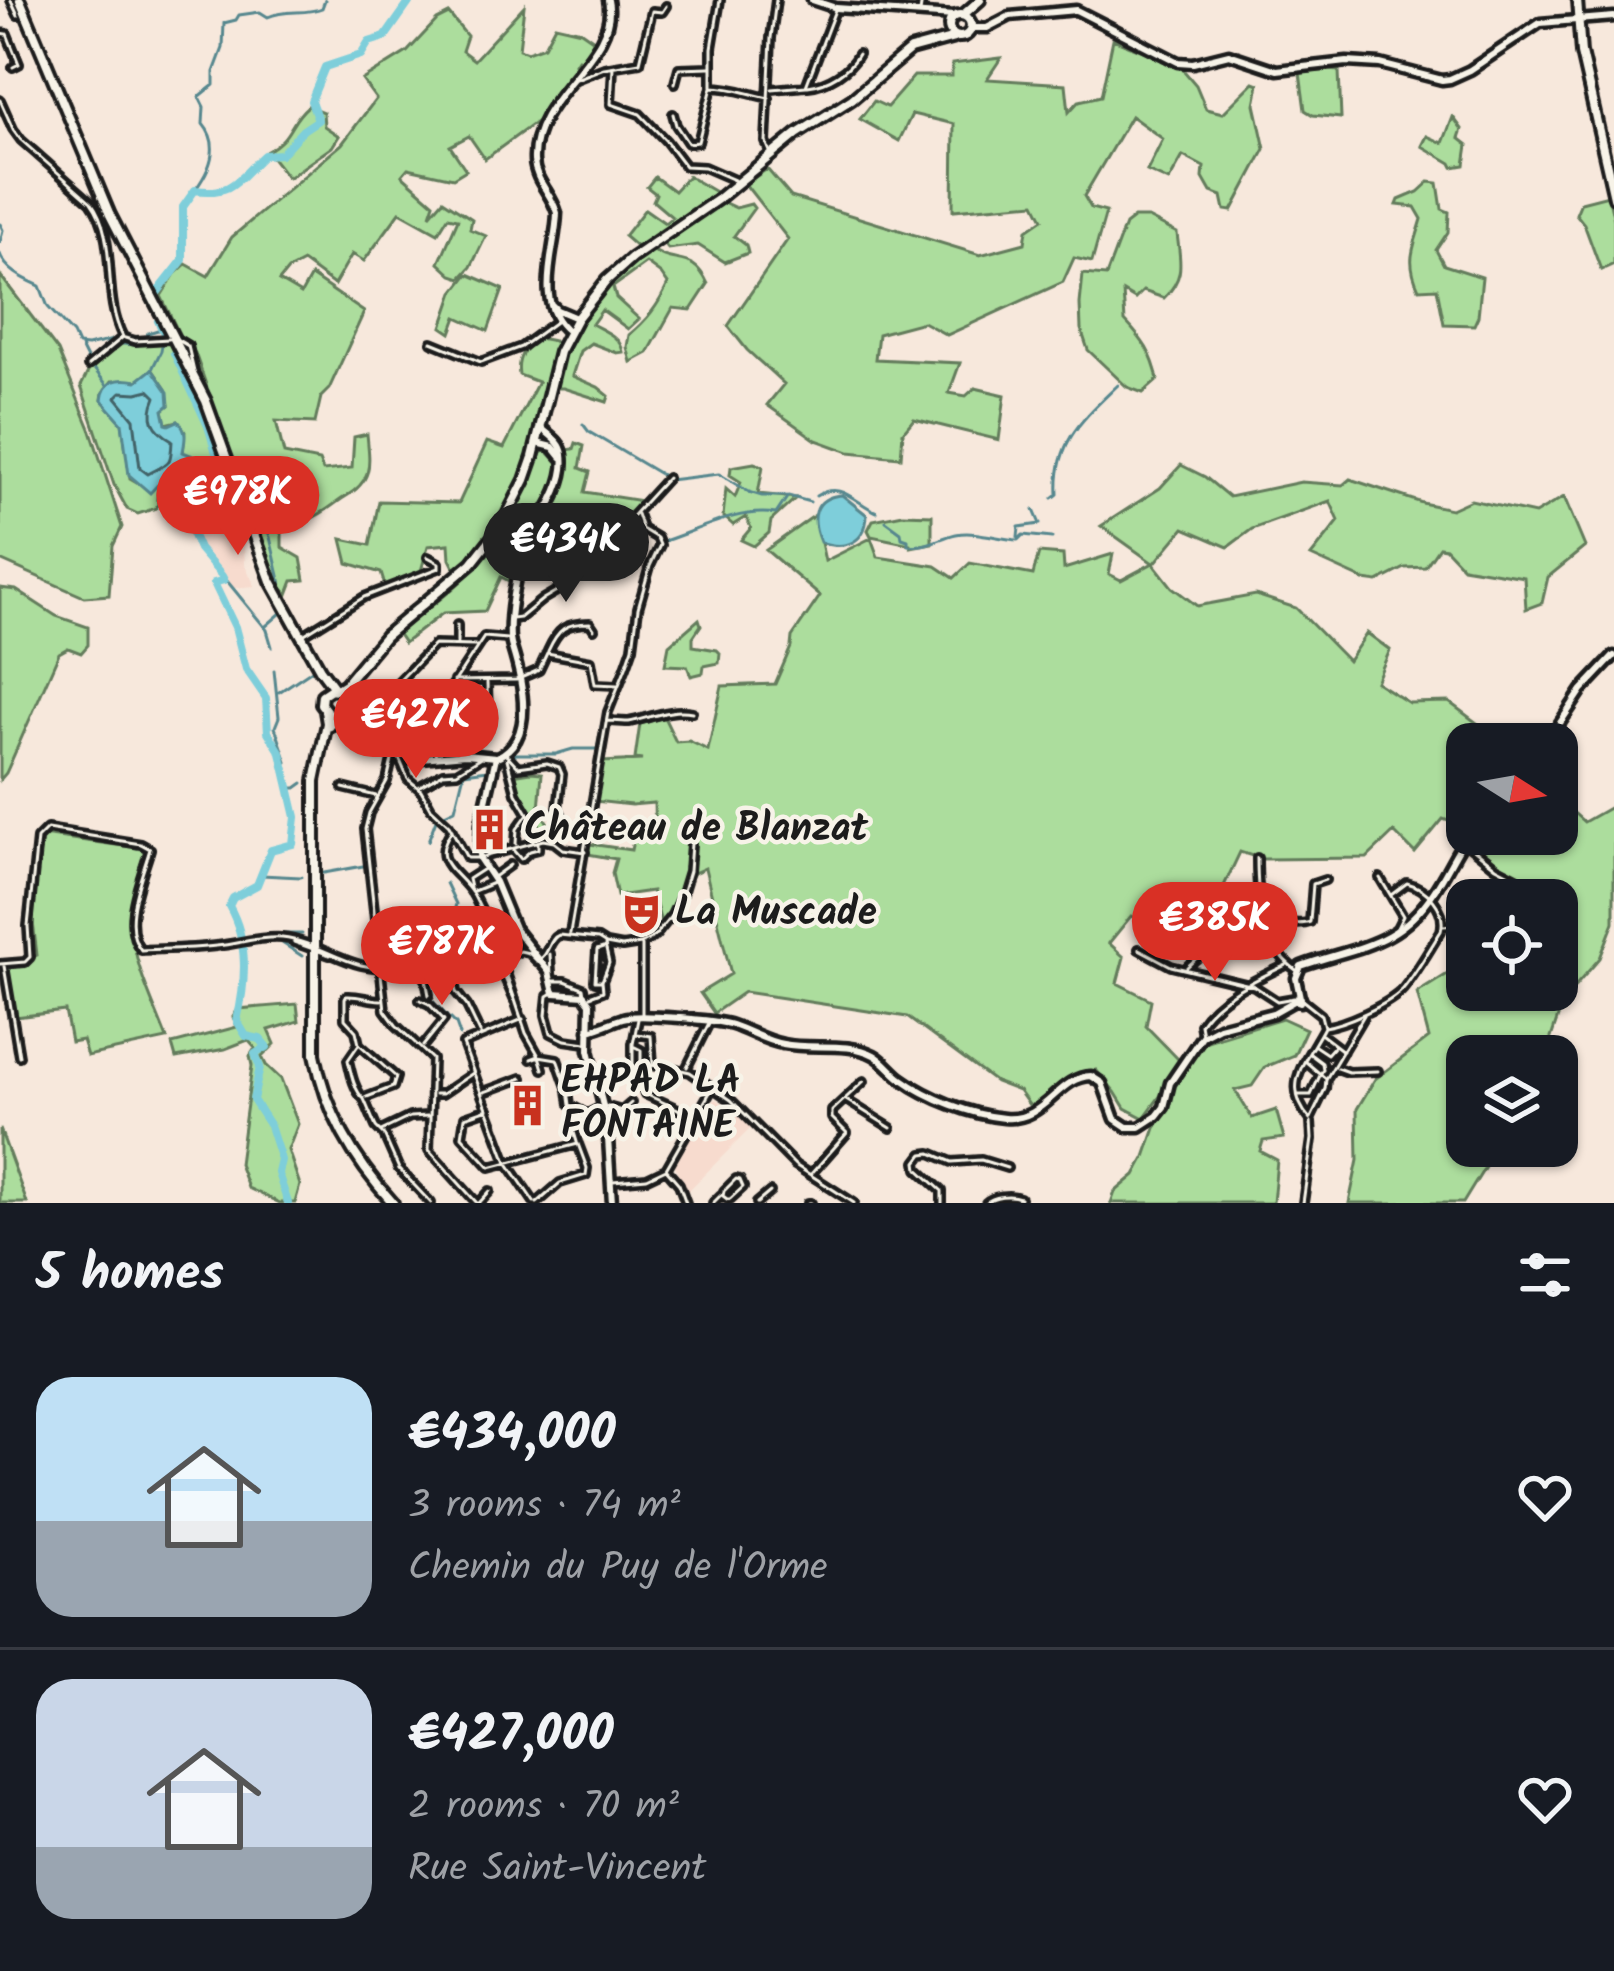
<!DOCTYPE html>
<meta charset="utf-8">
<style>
body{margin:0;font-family:Kalam,sans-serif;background:#242831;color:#f1f3f6;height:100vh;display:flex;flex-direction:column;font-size:45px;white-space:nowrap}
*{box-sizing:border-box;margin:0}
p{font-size:39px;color:#9ea1a6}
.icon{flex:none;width:66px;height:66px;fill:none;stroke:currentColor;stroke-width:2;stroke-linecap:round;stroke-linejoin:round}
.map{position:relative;height:1203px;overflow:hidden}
.panel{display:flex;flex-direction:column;background:#171b24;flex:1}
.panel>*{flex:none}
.needle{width:78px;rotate:101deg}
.tools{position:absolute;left:1446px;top:723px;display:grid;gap:24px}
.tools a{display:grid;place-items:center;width:132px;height:132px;border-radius:24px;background:#171b24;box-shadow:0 3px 9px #0004;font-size:60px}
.price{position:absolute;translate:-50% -102px;padding:0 27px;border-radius:42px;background:#d93025;color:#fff;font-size:39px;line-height:78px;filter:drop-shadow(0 3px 6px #0008)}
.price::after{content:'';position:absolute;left:50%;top:72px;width:36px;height:27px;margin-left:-18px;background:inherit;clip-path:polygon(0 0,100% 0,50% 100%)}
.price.current{background:#222;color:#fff}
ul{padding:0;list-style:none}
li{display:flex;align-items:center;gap:36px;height:300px;padding:0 36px}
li+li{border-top:3px solid #363941}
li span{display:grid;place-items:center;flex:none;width:336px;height:240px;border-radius:36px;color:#555}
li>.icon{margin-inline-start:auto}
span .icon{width:144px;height:144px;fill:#fffc;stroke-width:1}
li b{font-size:51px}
h2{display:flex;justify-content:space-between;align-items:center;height:144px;padding:0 36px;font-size:51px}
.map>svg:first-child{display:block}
</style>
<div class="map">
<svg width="1614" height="1203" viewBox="0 0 1614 1203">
<rect width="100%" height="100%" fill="#f7e8dc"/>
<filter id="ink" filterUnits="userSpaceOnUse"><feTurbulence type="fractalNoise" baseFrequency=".00833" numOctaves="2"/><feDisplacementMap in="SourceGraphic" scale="24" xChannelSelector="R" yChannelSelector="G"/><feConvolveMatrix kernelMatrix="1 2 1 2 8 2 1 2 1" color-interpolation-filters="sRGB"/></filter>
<g filter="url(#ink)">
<path fill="#f7dbce" d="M235 501 243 528 245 565 255 586 232 588 199 551 194 538 191 518 199 510Z
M717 1099 752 1127 685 1194 675 1165 710 1103Z"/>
<path fill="#acdd9d" stroke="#647c5c" stroke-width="3" fill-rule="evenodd" d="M524 6 519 49 527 52 544 46 555 25 581 31 597 42 583 61 578 59 575 64 578 68 547 106 540 119 485 159 469 136 450 146 466 170 453 178 408 168 402 175 434 203 430 215 443 200 472 219 470 229 486 236 471 267 461 278 452 275 439 263 458 219 448 217 438 233 400 212 364 261 352 254 334 285 303 262 288 270 279 281 301 294 311 276 364 312 329 389 321 397 315 423 276 421 284 454 319 461 323 471 352 468 354 437 367 434C370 465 373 481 345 497 332 505 326 512 310 519L303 514 282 520V547L301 558 305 580 293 581 288 594 276 582 256 528 195 353 181 338 161 296 175 274 186 264 208 276 232 237 342 144 376 99 362 80 407 52 437 20 449 14 467 36 462 51 474 60Z
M1113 39 1179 65 1196 85 1206 109 1223 113 1254 82 1259 84 1255 104 1265 149 1232 211 1225 210 1222 196 1211 192 1203 178 1204 167 1183 156 1169 181 1147 171 1163 139 1131 116 1084 196 1091 208 1106 212 1092 262 1074 258 1063 282 947 335 923 322 878 334 875 359 960 363 949 393 966 396 975 388 1005 395 999 440 914 419 903 432 901 457 849 452 816 440 767 405 784 384 747 350 728 326 788 239 745 184 767 169 791 197 980 255 1025 243 1027 230 1043 219 1035 203 953 210 954 124 912 114 899 141 860 119 874 101 887 107 914 76H952V64L1001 58 987 79 1066 84 1069 112 1079 101 1101 96Z
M1329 70 1339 71 1341 118 1313 115 1305 110 1300 73Z
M308 106 323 112 324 126 339 136 332 147 288 178 267 151C293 137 288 123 308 106Z
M1453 117 1462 129 1459 138 1468 145 1465 165 1453 167 1451 163 1422 146 1427 136 1443 143Z
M688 176 719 194 639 249 624 236 645 209 665 223 672 217 653 201 656 194 647 187 655 177 674 191Z
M1429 182 1438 183 1442 209 1449 212 1448 232 1436 250 1444 265 1482 277 1478 316 1474 325 1444 324 1437 288 1419 289C1405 259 1414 248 1422 219L1415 207 1397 205 1399 200 1418 192Z
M1608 195 1614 220V264L1601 270 1584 224 1576 214 1581 202Z
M723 202 736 208 751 204 754 208 734 236 746 245 748 253 725 262 698 245 668 249 664 244Z
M1134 218H1148L1177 233C1180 262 1186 276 1164 298L1143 291 1135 299 1123 292 1125 321C1143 340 1153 354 1158 380L1143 393 1127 387 1088 350 1081 329 1080 304 1083 274 1106 276 1125 225Z
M650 248C673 268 692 249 708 284L691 310 673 308 648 353 631 362 627 347 629 335C647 320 658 306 668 284L661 274 646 263 613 287 616 298 639 319 628 329 602 310 592 324C606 332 620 336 623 352L617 353 591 343 580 351 572 376 598 387 609 396 607 402 563 388H554C566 325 601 286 650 248Z
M468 274 503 289 488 331 457 317 451 333 442 327 454 292Z
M0 275 58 351 91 431 122 527 113 546 109 595 84 597 0 560Z
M538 338 554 341 557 346C538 394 536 448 515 495 502 524 479 549 456 571L450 559 449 544 428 546 421 571 385 586 381 573 348 563 342 539 370 545 379 501 459 503 487 442 504 448 538 382 519 375C516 357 525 348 538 338Z
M121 340 135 344 167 341 173 344 214 433 212 442 219 448 234 501 213 505 194 515 187 510 194 500 192 487 172 483 165 490 158 491 157 499 161 498 156 508 138 514 127 509 114 485 81 386 90 368ZM153 370 166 389 169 405 163 410 166 424 178 421 185 431 183 453 189 473 164 477V485H142L130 478 122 422 102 400 103 392 112 381H137Z
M576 443 584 446 580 468 590 472 585 492 642 501 603 546 573 537 566 547 551 541 572 513 551 509 567 467 566 450 574 449Z
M546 450 560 465C553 510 520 536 513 583L501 577 485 611 443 613 404 643 397 633C416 617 437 603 456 586 498 550 521 504 541 453Z
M754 463 763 466 758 494 796 498 771 521 769 533 754 546 741 540 751 528 746 517 733 525 723 516 726 489 735 497 741 482 730 475 731 467Z
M1181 465 1205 477 1229 497 1301 482 1343 485 1350 479 1422 503 1451 509 1471 500 1535 514 1564 497 1585 547 1548 577 1542 603 1526 609 1524 577 1463 567 1445 548 1439 547 1425 567 1405 568 1378 582 1364 580 1311 556 1339 521 1330 501 1252 529 1228 547 1184 528 1154 564 1172 587 1197 606 1256 595 1296 608 1348 661 1367 633 1390 650 1376 682 1409 703 1449 702 1505 744H1467V834H1557V798L1584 822 1614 805V922L1600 958 1564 999 1545 1056H1467V1146H1498L1463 1203H1349L1358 1160 1357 1109 1375 1079 1429 1038 1417 993 1467 962V990H1557V900H1510L1515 880 1467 841 1466 827 1443 819 1415 853 1394 832 1367 858 1262 859 1240 852 1223 888 1168 932 1131 916 1109 943 1124 957 1117 983 1151 1000 1146 1026 1179 1060 1161 1095 1144 1118 1125 1108 1115 1092 1096 1070 1072 1076 1032 1109 1019 1091 995 1082 907 1017 744 992 714 1013 700 993 731 974 705 868 694 873 662 926 652 891 617 896 612 873 616 859 588 854 590 844 631 850 634 836H655L654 803 631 805 594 801 602 762 642 760 635 759 640 724 664 717 676 742 689 741 708 750 722 686 775 684 791 647 792 637 820 596 766 550 815 515 825 561 871 538 878 557 936 566 954 578 970 563 1033 575 1039 553 1063 555 1064 569 1113 554 1109 574 1121 580 1153 563 1101 526 1160 488Z
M903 514 932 515V543L911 547 910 544 871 536 868 530 873 520Z
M0 588 16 590 56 616 88 627V645L81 653 68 648 59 653 6 773 0 780Z
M699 619 701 625 693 637V646L717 650 720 653 719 663 704 666 703 673 691 676 687 666 665 665 669 645Z
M531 772 542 773 539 809 559 841 545 839 537 818 531 819 517 793 512 775Z
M42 835 146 849C140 874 131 900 132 926 133 964 154 1004 167 1039L87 1056 82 1040 71 1042 65 1011 15 1017 7 968 37 955 32 914Z
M297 1004 299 1021 269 1030 275 1044 262 1057 266 1065 281 1079 298 1124 288 1150 300 1185 295 1203H280L248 1188 239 1164 252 1066 250 1056 255 1048 248 1040 225 1049 176 1058 172 1044 237 1027 233 1017 238 1009Z
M1282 1018 1306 1029 1294 1055 1265 1067 1252 1086 1235 1090 1252 1118 1276 1110 1284 1138 1263 1141 1260 1151 1277 1160 1273 1203H1111L1115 1192 1135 1175 1145 1157 1155 1128 1169 1106 1175 1082 1186 1063 1207 1041Z
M0 1129 27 1203H0Z"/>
<path fill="#7eceda" stroke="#57878e" stroke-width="3" d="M152 369 168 392 169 405 163 410 166 424 169 425 178 421C188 430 185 440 183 452L196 457 198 465 192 472 165 477 150 493 129 475 122 423 102 400C104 380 118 377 137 381Z
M842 495 867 515C866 542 846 551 820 542 811 520 812 497 842 495Z"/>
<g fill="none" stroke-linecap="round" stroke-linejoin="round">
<path stroke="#436368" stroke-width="3" d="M149 390 156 397C147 418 153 429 172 440 171 466 170 462 148 474L140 468 134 419 116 397 121 392 137 393Z"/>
<path stroke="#57878e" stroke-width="3" d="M195 190C210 170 221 145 203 124L204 107 199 97 214 85V72L223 48 224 23 236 20 239 15 260 12 268 17C285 9 306 15 322 8L325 0
M0 224 3 230 0 242
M0 254C6 271 25 279 40 286L48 307 73 334 78 345 87 346 113 340 122 344 138 345 148 333 161 329
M81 347 88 361 106 384
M152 369 161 351 164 333
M583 424 589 432 665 477
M669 480 719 474 749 492 762 496H786
M245 490 269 534
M816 496C841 480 855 503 877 512
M1053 498 1058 494C1055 441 1083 419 1118 385
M886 521 901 532 902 538 908 540V545C927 548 938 538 956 534 975 530 999 539 1018 540L1023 535 1052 538
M270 537 283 593
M1018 537 1019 527 1040 524 1034 510
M651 570 662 545
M223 576 267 630 272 647
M636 604 642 580 658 543C698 531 735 508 776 514L788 496 810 502
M633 624 635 610
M266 626 281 613 278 607 279 603
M629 645 632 630
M627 653 628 650
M622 668 626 657
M274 670 279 717 275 727 287 762
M619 678 620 674
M279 692 315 668
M606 708 610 697
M604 714 605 713
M381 725 394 744
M601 727 603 719
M513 754H556L573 749H597L600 736
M289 788H296L303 783
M442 815 455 809 464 773 488 770
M428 841 437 817
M324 873 363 866
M261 875 301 877
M446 883 456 904 448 933
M282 934H302
M253 936 276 934
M279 941 302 956
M414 956 416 964
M428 982 431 994
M433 1001 447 1016
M450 1018 456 1024 460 1035"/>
<path stroke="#7eceda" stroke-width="8" d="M157 293 183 260V207L195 190C234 196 238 178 264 155L281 154 303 130 318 120 311 101 325 67 361 55 369 42 385 37 411 0
M158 321 164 333
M174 353 208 426 226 486C217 503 195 504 187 522L199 549 222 576 224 580 214 583 235 627 246 669 266 698 268 732 281 753 296 817 293 844 271 850 257 885 233 898 229 906C249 941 246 982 237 1021L246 1036 260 1039 267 1047 255 1054 260 1067 253 1100 270 1126 281 1160 278 1173 288 1203
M160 481 178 496 187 522"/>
<defs>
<path id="minor" d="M11 0 18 15
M920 12 922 0
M0 33 7 34 19 64 13 67
M613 67 611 104 640 114 666 141 685 166 704 167 734 180
M576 79 604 68 640 62 652 11 662 12 666 6
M675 83 679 68 710 67
M712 86V48L720 0
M808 86C828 84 849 71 858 54
M772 89 806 86 835 10
M0 100 13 129 21 140 91 202C119 240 101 295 123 337
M673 114 676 125 688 143 698 142 712 87C732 87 749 94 769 98
M771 154 766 142 771 38 776 0
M125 338 135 341 169 339
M178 340 188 346 194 372
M432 342 481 362 521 347 558 320
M88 366 123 337
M623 529H642
M512 619 520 618 543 599 572 582 667 478
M303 635 364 597 439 568V563L428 557
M457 643V625
M548 651C558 629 565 623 590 623L594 629
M454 681 516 680 539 670 547 653 591 661 595 684 617 685
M397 683 434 645 475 646
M487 683 488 720H481L478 717 479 703 487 701
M607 721C610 721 626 722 629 722 649 718 671 708 692 712
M394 751 387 781 369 813 365 829 385 1010 396 1025 432 1059 429 1150 477 1203
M396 751 408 779 421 790 431 808 449 825 467 858H479L543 840 554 842 563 849 585 852
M506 754 518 767 547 763 559 767 562 774 558 808 565 822
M435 757 440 704 484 637 507 639
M507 759 516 793 529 815 533 841
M420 786 443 773 457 772 480 758
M343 788 376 796
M452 830C428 864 459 870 474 896 483 912 491 934 492 952
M1465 842 1496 867 1517 878
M516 844 517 829 527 815
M513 850 521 859 530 851 538 849V843
M1257 858C1257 898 1260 944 1296 970
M485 868 468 879 471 892 493 883
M492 878 510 865
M1380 878 1403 916 1397 928
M1478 900 1488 890
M1265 922C1279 920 1298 927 1310 922L1313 884 1325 880
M1443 926 1457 925 1467 916
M570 933 608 712 626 667 633 647 638 608 650 566 660 545 657 538 642 529 637 514
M294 942 330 955
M642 946V1014
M1139 949 1171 966 1254 986 1277 1001 1294 998
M550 954 551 974
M487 956 501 969 515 1001
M502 961 526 1033 539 1056 557 1059 568 1090 570 1105 587 1114 604 1106 622 1111 631 1103
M0 964 25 962 30 957 28 926 37 839 47 829 141 844 150 849C142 877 120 925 141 950 166 949 192 949 216 946 239 944 259 936 282 938 311 941 333 958 361 965 394 973 460 966 491 953L501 961 520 951 529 953 537 961C550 955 548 939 559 935L598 939 606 944 622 947 641 944 655 936 672 915 682 894 689 871 691 844
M4 966 19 1056
M451 967 456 992 467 1006 480 1033
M1187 967 1244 914 1257 908
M424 969 429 995
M554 981H565L583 988 584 995
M602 981H595L597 950 603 948
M553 993 548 996 546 1015 551 1033 565 1040 586 1043
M590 996 603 991 602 981 609 963 605 945
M381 1000C368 1000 359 995 346 996L345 998V1019L356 1031 359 1044 348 1060C351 1073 354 1090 364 1099L376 1127 384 1135 399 1169 431 1203
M420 1000 429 1004 444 1020 423 1046
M1302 1000 1321 1015 1324 1027C1307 1060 1280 1085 1310 1119
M523 1019 463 1044 507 1162 534 1202
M1324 1027C1344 1024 1389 1005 1403 989 1417 972 1429 950 1441 931 1447 909 1427 888 1407 883L1391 895
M636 1034 651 1036 653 1065
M1202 1035 1200 1024C1218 996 1257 979 1286 965
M1322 1035 1343 1051
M360 1045 396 1077 393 1087 367 1097
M1315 1046 1327 1054 1335 1045
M635 1047 641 1050V1063
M531 1059 539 1056 543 1069
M1305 1061 1325 1078
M687 1067 709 1023
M1337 1068 1348 1072 1378 1071
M633 1069V1044L638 1019
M636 1071 645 1094 678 1109 692 1122
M602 1087 642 1067 659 1065 690 1072 731 1100 795 1165 854 1203
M484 1092 522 1078
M435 1094H442L473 1073
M1298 1095H1311L1323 1069 1322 1063 1310 1054
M846 1100 891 1128
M488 1109 465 1117 462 1136 490 1167 578 1144 587 1168 586 1175 560 1183 537 1203
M1311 1118 1325 1089 1326 1079 1364 1015
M572 1126 577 1142
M381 1131 410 1117 428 1116
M666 1169 679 1184 686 1203
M811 1174 847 1133 832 1118V1111L864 1081
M736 1179 740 1180 743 1187 730 1199H727L723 1196 724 1191Z
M613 1181 647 1178 666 1169 713 1087
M479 1203 490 1191
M713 1203 721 1195
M757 1203 770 1192
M808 1203H811
M942 1203V1191L918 1169 917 1162 923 1154 931 1153 952 1162 981 1160 1007 1168
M986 1203C993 1196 1010 1194 1020 1198
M1303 1203 1312 1139 1311 1122"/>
<path id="tertiary" d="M812 0 836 8 954 16
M972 28H987L1010 16 1076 10 1178 62 1193 63 1229 54 1277 70 1347 62 1380 64 1442 80 1450 79 1470 70 1540 23 1614 17
M551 304 557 310 576 318
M569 332C532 303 556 252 557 213 552 194 535 181 534 161 531 95 620 57 608 0
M537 443 553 447 561 457
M346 698 362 720 395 750 410 759 466 754 496 757
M1546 744 1582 690 1614 656
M496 757 481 823 479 858 495 882 514 928 549 972 554 993 584 995 590 1003 589 1050 607 1122 612 1203
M497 757C537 739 522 680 512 648 505 628 516 568 525 548 538 522 568 486 563 455 562 442 549 435 540 427
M1298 997 1301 998 1300 1002 1297 1001Z
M1300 997 1296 978 1301 966C1357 946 1397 947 1433 893 1446 874 1455 853 1468 834
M589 1030C602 1027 611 1022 623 1018 635 1013 718 1020 732 1025 750 1031 765 1041 783 1044 812 1050 847 1041 874 1055 885 1061 892 1072 902 1079 928 1098 971 1115 1004 1118 1046 1122 1057 1077 1091 1076L1102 1083 1115 1119 1127 1127H1140L1157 1116 1164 1107 1170 1083 1202 1036 1219 1027 1273 1013 1296 1000"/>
<path id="secondary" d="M20 0 110 215 206 401 271 581 320 669 335 689
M1577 0 1581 53 1614 197
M949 26a11 11 0 1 1 22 0a11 11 0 1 1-22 0Z
M963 15 980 0
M337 689 345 684 385 636 472 563 502 525 525 480 533 457 559 352 577 318 607 280 632 258 718 199 797 134 852 99 910 50 958 37
M325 711 327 723 315 781V1054C326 1113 353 1159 393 1203
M330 726C336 713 353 707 342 691L331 689 322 695 321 704 328 713 336 714"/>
</defs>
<use href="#minor" stroke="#1c1c1c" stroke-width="12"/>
<use href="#tertiary" stroke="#1c1c1c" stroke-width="15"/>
<use href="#secondary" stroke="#1c1c1c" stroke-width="16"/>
<use href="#minor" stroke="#f7f3e8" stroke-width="3"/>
<use href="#tertiary" stroke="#f7f3e8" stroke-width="6"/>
<use href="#secondary" stroke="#f7f3e8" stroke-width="8"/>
</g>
</g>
<defs>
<symbol id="building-bare" viewBox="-9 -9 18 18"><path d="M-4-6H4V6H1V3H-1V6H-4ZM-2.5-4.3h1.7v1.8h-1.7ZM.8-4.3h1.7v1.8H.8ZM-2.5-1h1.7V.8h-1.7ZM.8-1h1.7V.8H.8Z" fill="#c8321e" stroke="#f7f3e8" stroke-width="2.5" paint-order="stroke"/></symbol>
<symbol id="theatre-bare" viewBox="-9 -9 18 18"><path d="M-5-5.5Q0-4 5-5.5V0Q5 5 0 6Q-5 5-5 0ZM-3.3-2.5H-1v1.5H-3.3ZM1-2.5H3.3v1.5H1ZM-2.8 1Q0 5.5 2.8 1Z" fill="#c8321e" stroke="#f7f3e8" stroke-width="2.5" paint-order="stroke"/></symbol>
</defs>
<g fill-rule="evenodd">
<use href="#building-bare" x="460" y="800" width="59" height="59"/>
<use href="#theatre-bare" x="612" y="884" width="59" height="59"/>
<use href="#building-bare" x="498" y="1076" width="59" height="59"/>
</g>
<g text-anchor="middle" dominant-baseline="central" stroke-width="9" stroke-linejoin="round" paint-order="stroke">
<g font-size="39" font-weight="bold" fill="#1c1c1c" stroke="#f7f3e8" text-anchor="start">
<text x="524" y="830">Château de Blanzat</text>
<text x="675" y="914">La Muscade</text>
<text x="561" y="1083">EHPAD LA<tspan x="561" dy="45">FONTAINE</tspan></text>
</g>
</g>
</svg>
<div class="tools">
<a><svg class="needle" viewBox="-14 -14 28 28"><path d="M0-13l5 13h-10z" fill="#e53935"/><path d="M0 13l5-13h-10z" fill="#9ea1a6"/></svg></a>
<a><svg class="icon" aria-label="locate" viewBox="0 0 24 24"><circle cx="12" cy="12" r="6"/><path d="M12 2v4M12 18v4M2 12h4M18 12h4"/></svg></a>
<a><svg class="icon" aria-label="layers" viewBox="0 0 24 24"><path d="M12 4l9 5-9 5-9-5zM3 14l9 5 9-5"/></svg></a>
</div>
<b class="price" style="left:238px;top:558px">€978K</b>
<b class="price current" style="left:566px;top:605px">€434K</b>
<b class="price" style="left:416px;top:781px">€427K</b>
<b class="price" style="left:1215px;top:984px">€385K</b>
<b class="price" style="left:442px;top:1008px">€787K</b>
</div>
<section class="panel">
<h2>5 homes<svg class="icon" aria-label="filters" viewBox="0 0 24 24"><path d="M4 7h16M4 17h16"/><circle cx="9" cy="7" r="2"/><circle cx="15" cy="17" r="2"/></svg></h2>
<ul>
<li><span style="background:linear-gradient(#bfe0f5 60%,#9aa5b1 0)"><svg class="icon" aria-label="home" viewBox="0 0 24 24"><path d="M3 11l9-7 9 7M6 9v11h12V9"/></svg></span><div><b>€434,000</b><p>3 rooms · 74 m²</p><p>Chemin du Puy de l'Orme</p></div><svg class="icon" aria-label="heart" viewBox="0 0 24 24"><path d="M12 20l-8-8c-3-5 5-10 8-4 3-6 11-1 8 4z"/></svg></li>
<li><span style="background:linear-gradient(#c9d6e8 70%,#9aa5b1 0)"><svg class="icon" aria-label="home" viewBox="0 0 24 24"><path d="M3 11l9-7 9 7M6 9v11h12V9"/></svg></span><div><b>€427,000</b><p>2 rooms · 70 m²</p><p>Rue Saint-Vincent</p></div><svg class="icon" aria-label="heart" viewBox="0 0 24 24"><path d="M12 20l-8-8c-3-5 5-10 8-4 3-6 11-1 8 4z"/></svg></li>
</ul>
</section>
